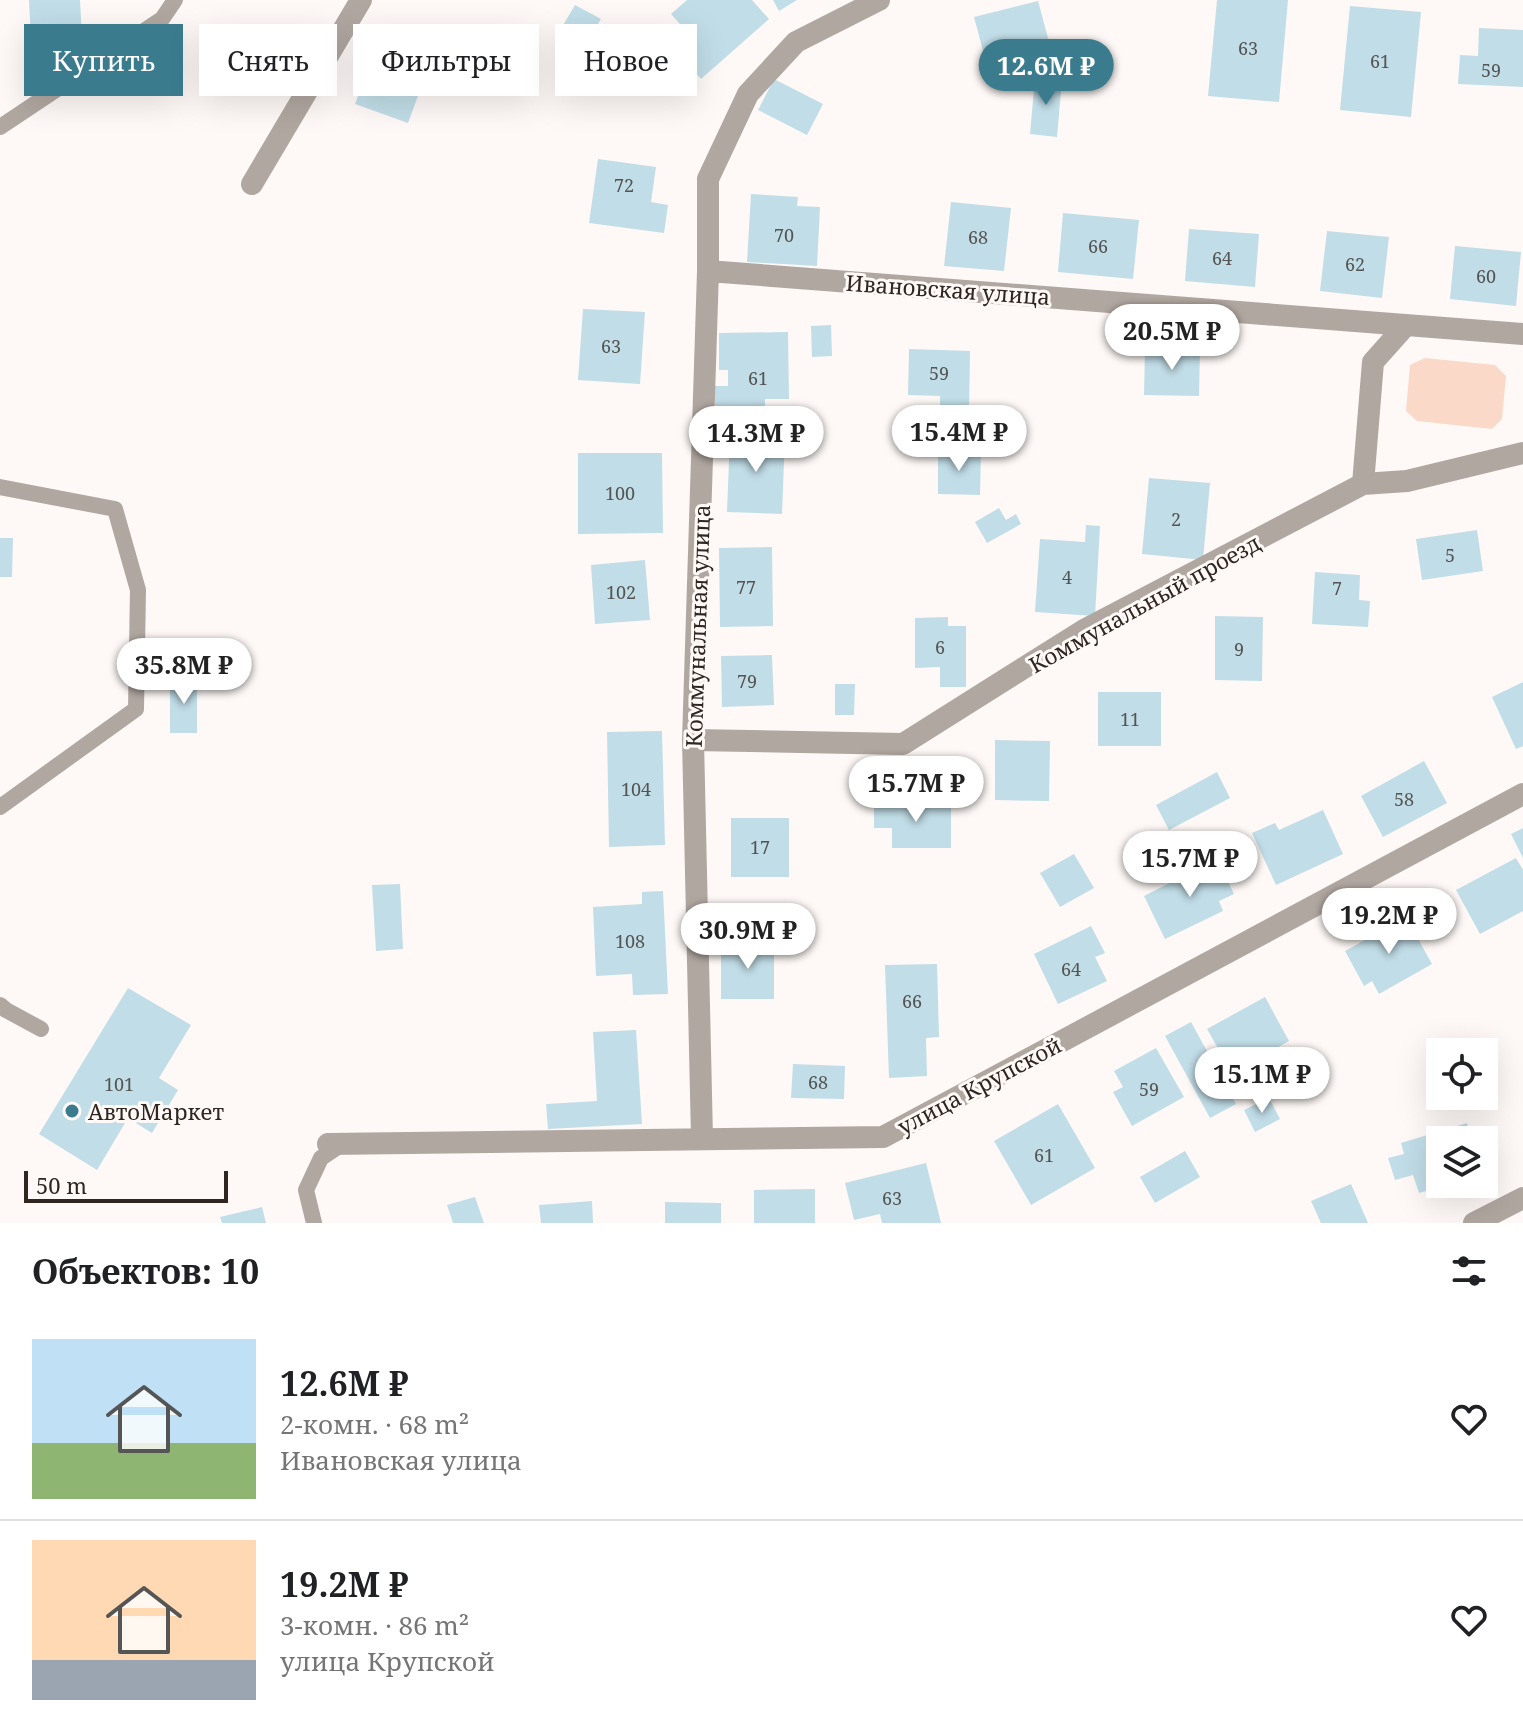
<!DOCTYPE html>
<html lang="ru">
<meta charset="utf-8">
<style>
body{margin:0;font-family:"Noto Serif",serif;background:#f2f2f2;color:#202124;height:100vh;display:flex;flex-direction:column;font-size:30px;white-space:nowrap}
*{box-sizing:border-box;margin:0}
p{font-size:26px;color:#757577}
.icon{flex:none;width:44px;height:44px;fill:none;stroke:currentColor;stroke-width:2;stroke-linecap:round;stroke-linejoin:round}
.map{position:relative;height:1223px;overflow:hidden}
.side{display:flex;flex-direction:column;background:#fff;flex:1}
.side>*{flex:none}
.top-card{position:absolute;left:24px;top:24px;width:800px;height:72px;display:flex;gap:16px}
.fabs{position:absolute;left:1426px;top:1038px;display:grid;gap:16px}
.fabs a{display:grid;place-items:center;width:72px;height:72px;border-radius:0px;background:#fff;box-shadow:0 8px 32px #0002;font-size:40px}
.scale{position:absolute;left:24px;bottom:20px;width:204px;box-sizing:border-box;padding-left:8px;border:4px solid #2f2621;border-top:0;font-size:22px;line-height:28px;white-space:nowrap;color:#2f2621;-webkit-text-stroke:6px #fef9f6;paint-order:stroke}
.price{position:absolute;translate:-50% -68px;padding:0 18px;border-radius:28px;background:#fff;color:#222;font-size:26px;line-height:52px;filter:drop-shadow(0 2px 4px #0008)}
.price::after{content:'';position:absolute;left:50%;top:48px;width:24px;height:18px;margin-left:-12px;background:inherit;clip-path:polygon(0 0,100% 0,50% 100%)}
.price.current{background:#3b7b8e;color:#fff}
ul{padding:0;list-style:none}
li{display:flex;align-items:center;gap:24px;height:200px;padding:0 32px}
li+li{border-top:2px solid #e0e0e0}
li span{display:grid;place-items:center;flex:none;width:224px;height:160px;border-radius:0px;color:#555}
li>.icon{margin-inline-start:auto}
span .icon{width:96px;height:96px;fill:#fffc;stroke-width:1}
li b{font-size:34px}
h2{display:flex;justify-content:space-between;align-items:center;height:96px;padding:0 32px;font-size:34px}
.tag{padding:0 28px;border-radius:0px;background:#fff;box-shadow:0 8px 32px #0002;font-size:28px;line-height:72px}
.tag.current{background:#3b7b8e;color:#fff}
.map>svg:first-child{display:block}
</style>
<div class="map">
<svg width="1523" height="1223" viewBox="0 0 1523 1223">
<rect width="100%" height="100%" fill="#fef9f6"/>
<path fill="#fad9c8" d="M1425 358 1495 365 1506 376 1502 419 1492 429 1417 421 1406 411 1410 365Z"/>
<path fill="#c1dde7" d="M29 0H80L82 37 31 40Z
M687 0H752L769 19 701 79 672 46 688 33 671 14Z
M773 0H797L779 11Z
M1217 0H1288L1279 102 1208 96Z
M1038 1 1054 60 990 77 974 17Z
M575 5 601 19 582 52 556 37Z
M1350 6 1421 12 1411 117 1340 110Z
M1479 28 1523 30V87L1458 84 1460 55 1478 56Z
M381 52 428 69 408 123 355 104 373 56Z
M1035 78 1062 80 1057 137 1030 134Z
M774 79 823 104 807 135 758 110Z
M598 159 656 167 651 202 668 205 664 233 589 223Z
M751 194 798 197 797 206 820 207 817 266 747 262Z
M951 202 1011 208 1004 271 944 266Z
M1063 213 1139 220 1133 279 1058 272Z
M1189 229 1259 234 1255 287 1185 281Z
M1327 231 1389 237 1382 298 1320 291Z
M1455 246 1521 252 1516 306 1450 299Z
M583 309 645 312 640 384 578 380Z
M831 325 832 356 812 357 811 326Z
M788 332 789 399H765V427L715 428V386H728V370H719V333Z
M1145 348 1200 349 1199 396 1144 395Z
M909 349 970 351 969 409 940 408V396L908 395Z
M730 435 785 437 782 514 727 512Z
M938 451H981L980 495 938 494Z
M578 453H662L663 533 578 534Z
M1149 478 1210 483 1203 560 1142 554Z
M999 508 1006 520 1016 514 1021 524 987 543 975 522Z
M1086 525 1100 526 1095 616 1035 612 1040 539 1085 542Z
M1477 530 1483 571 1422 580 1416 539Z
M0 538H13L12 577H0Z
M772 547 773 626 720 627 719 548Z
M645 560 650 620 595 624 591 565Z
M1315 572 1360 575 1359 600 1370 601 1368 627 1312 624Z
M1215 616 1263 617 1262 681 1215 680Z
M948 617V626H966V687H940V667L915 668V618Z
M772 655 774 705 722 707 721 656Z
M170 680H197V733H170Z
M1523 682V746L1516 749 1492 697Z
M835 684H855L854 715H835Z
M1098 692H1161V746H1098Z
M662 731 665 845 609 847 607 732Z
M995 740 1050 741 1049 801 995 800Z
M1424 761 1447 803 1383 837 1361 796Z
M1217 772 1230 798 1169 830 1156 805Z
M874 802 951 803V848H892V828H874Z
M1323 810 1343 854 1276 885 1252 833 1275 823 1279 830Z
M731 818H789V877H731Z
M1523 828V858L1511 834Z
M1074 854 1094 888 1060 907 1040 873Z
M1516 858 1523 870V911L1480 934 1456 890Z
M1217 859 1234 894 1219 901 1223 911 1165 939 1144 896Z
M400 884 403 949 376 951 372 885Z
M663 891 668 994 633 995 632 974 596 976 593 907 642 904V892Z
M1406 917 1432 964 1379 994 1372 981 1364 986 1345 951Z
M1091 926 1105 953 1095 957 1107 981 1058 1004 1034 954Z
M721 943H774V999H721Z
M937 964 939 1037 926 1038 927 1076 889 1078 885 965Z
M128 988 191 1025 159 1078 178 1090 152 1133 128 1118 97 1170 39 1134Z
M1265 997 1289 1041 1232 1073 1207 1029Z
M1191 1022 1236 1104 1210 1118 1165 1036Z
M636 1030 642 1124 548 1129 546 1104 597 1101 593 1032Z
M1156 1048 1184 1097 1132 1126 1113 1092 1123 1087 1114 1071Z
M793 1064 845 1066 844 1099 791 1098Z
M1269 1098 1280 1119 1255 1132 1244 1110Z
M1058 1104 1095 1168 1031 1205 994 1141Z
M1467 1123 1472 1140H1440V1184L1448 1185 1419 1193 1413 1175 1395 1180 1388 1158 1404 1154 1401 1143Z
M1185 1151 1200 1177 1155 1203 1140 1177Z
M926 1163 941 1223H882L880 1214 854 1220 845 1183Z
M1351 1184 1368 1223H1321L1311 1201Z
M815 1189V1223H754V1190Z
M475 1197 484 1223H453L447 1205Z
M592 1201 593 1223H541L539 1205Z
M665 1202 721 1203V1223H665Z
M262 1207 266 1223H222L220 1217Z"/>
<g fill="none" stroke-linecap="round" stroke-linejoin="round">
<path stroke="#b1a7a1" stroke-width="16" d="M0 127 162 19 175 0
M0 487 115 509 138 590 136 709 0 807
M0 1005 6 1010 41 1029
M314 1223 306 1190 321 1158 342 1144"/>
<path stroke="#b1a7a1" stroke-width="22" d="M252 184 361 0
M708 271 1523 334
M1363 484 1373 362 1406 325
M693 740 903 744 1084 630 1363 484 1407 481 1523 453
M702 1138 693 740 708 271V179L748 94 796 42 879 0
M328 1144 883 1137 1523 794
M1474 1223 1523 1198"/>
</g>
<circle fill="#3b7b8e" stroke="#fef9f6" stroke-width="3" cx="72" cy="1111" r="8"/>
<g text-anchor="middle" dominant-baseline="central" stroke-width="6" stroke-linejoin="round" paint-order="stroke">
<g font-size="18" fill="#545452">
<text x="1248" y="48">63</text>
<text x="1380" y="61">61</text>
<text x="1491" y="70">59</text>
<text x="624" y="185">72</text>
<text x="784" y="235">70</text>
<text x="978" y="237">68</text>
<text x="1098" y="246">66</text>
<text x="1222" y="258">64</text>
<text x="1355" y="264">62</text>
<text x="1486" y="276">60</text>
<text x="611" y="346">63</text>
<text x="939" y="373">59</text>
<text x="758" y="378">61</text>
<text x="620" y="493">100</text>
<text x="1176" y="519">2</text>
<text x="1450" y="555">5</text>
<text x="1067" y="577">4</text>
<text x="746" y="587">77</text>
<text x="1337" y="588">7</text>
<text x="621" y="592">102</text>
<text x="940" y="647">6</text>
<text x="1239" y="649">9</text>
<text x="747" y="681">79</text>
<text x="1130" y="719">11</text>
<text x="636" y="789">104</text>
<text x="1404" y="799">58</text>
<text x="760" y="847">17</text>
<text x="630" y="941">108</text>
<text x="1071" y="969">64</text>
<text x="912" y="1001">66</text>
<text x="818" y="1082">68</text>
<text x="119" y="1084">101</text>
<text x="1149" y="1089">59</text>
<text x="1044" y="1155">61</text>
<text x="892" y="1198">63</text>
</g>
<g font-size="22" fill="#2f2621" stroke="#fef9f6">
<text transform="translate(948 289) rotate(4)">Ивановская улица</text>
<text transform="translate(1144 603) rotate(-29)">Коммунальный проезд</text>
<text transform="translate(697 626) rotate(-88)">Коммунальная улица</text>
<text transform="translate(979 1085) rotate(-28)">улица Крупской</text>
</g>
<g font-size="22" fill="#2f2621" stroke="#fef9f6" text-anchor="start">
<text x="88" y="1111">АвтоМаркет</text>
</g>
</g>
</svg>
<div class="fabs">
<a><svg class="icon" aria-label="locate" viewBox="0 0 24 24"><circle cx="12" cy="12" r="6"/><path d="M12 2v4M12 18v4M2 12h4M18 12h4"/></svg></a>
<a><svg class="icon" aria-label="layers" viewBox="0 0 24 24"><path d="M12 4l9 5-9 5-9-5zM3 14l9 5 9-5"/></svg></a>
</div>
<div class="scale">50 m</div>
<b class="price current" style="left:1046px;top:107px">12.6M ₽</b>
<b class="price" style="left:1172px;top:372px">20.5M ₽</b>
<b class="price" style="left:959px;top:473px">15.4M ₽</b>
<b class="price" style="left:756px;top:474px">14.3M ₽</b>
<b class="price" style="left:184px;top:706px">35.8M ₽</b>
<b class="price" style="left:916px;top:824px">15.7M ₽</b>
<b class="price" style="left:1190px;top:899px">15.7M ₽</b>
<b class="price" style="left:1389px;top:956px">19.2M ₽</b>
<b class="price" style="left:748px;top:971px">30.9M ₽</b>
<b class="price" style="left:1262px;top:1115px">15.1M ₽</b>
<div class="top-card">
<a class="tag current">Купить</a>
<a class="tag">Снять</a>
<a class="tag">Фильтры</a>
<a class="tag">Новое</a>
</div>
</div>
<section class="side">
<h2>Объектов: 10<svg class="icon" aria-label="filters" viewBox="0 0 24 24"><path d="M4 7h16M4 17h16"/><circle cx="9" cy="7" r="2"/><circle cx="15" cy="17" r="2"/></svg></h2>
<ul>
<li><span style="background:linear-gradient(#bfe0f5 65%,#8fb573 0)"><svg class="icon" aria-label="home" viewBox="0 0 24 24"><path d="M3 11l9-7 9 7M6 9v11h12V9"/></svg></span><div><b>12.6M ₽</b><p>2-комн. · 68 m²</p><p>Ивановская улица</p></div><svg class="icon" aria-label="heart" viewBox="0 0 24 24"><path d="M12 20l-8-8c-3-5 5-10 8-4 3-6 11-1 8 4z"/></svg></li>
<li><span style="background:linear-gradient(#ffd9b3 75%,#9aa5b1 0)"><svg class="icon" aria-label="home" viewBox="0 0 24 24"><path d="M3 11l9-7 9 7M6 9v11h12V9"/></svg></span><div><b>19.2M ₽</b><p>3-комн. · 86 m²</p><p>улица Крупской</p></div><svg class="icon" aria-label="heart" viewBox="0 0 24 24"><path d="M12 20l-8-8c-3-5 5-10 8-4 3-6 11-1 8 4z"/></svg></li>
</ul>
</section>
